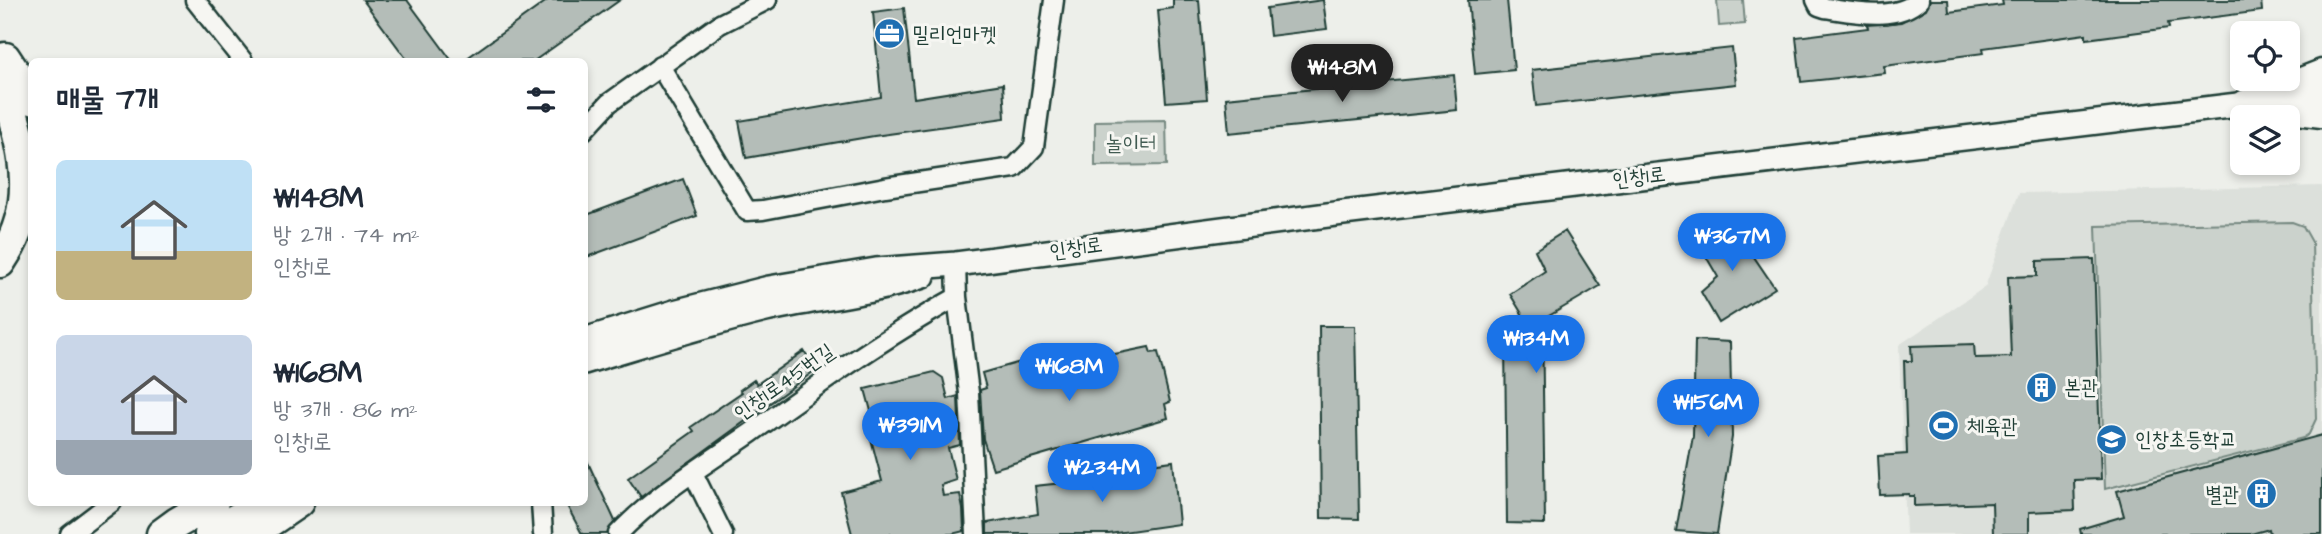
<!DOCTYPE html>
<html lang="ko">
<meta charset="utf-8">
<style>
body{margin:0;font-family:"Architects Daughter","Poor Story",sans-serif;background:#f2f2f3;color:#1f2937;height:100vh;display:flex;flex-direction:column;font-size:26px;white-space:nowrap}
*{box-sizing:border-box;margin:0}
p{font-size:23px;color:#747a83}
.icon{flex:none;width:38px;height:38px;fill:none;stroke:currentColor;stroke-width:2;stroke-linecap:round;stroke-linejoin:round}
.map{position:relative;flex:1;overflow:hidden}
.panel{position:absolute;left:28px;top:58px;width:560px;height:448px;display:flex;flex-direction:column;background:#fff;border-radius:10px;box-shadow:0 4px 10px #0003}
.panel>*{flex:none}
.controls{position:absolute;left:2230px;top:21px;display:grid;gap:14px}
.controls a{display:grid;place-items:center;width:70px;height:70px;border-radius:10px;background:#fff;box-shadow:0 4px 10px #0003;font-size:35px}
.price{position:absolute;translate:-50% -60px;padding:0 16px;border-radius:24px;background:#1a73e8;color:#fff;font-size:23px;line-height:46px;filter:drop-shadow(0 2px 4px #0008)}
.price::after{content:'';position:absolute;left:50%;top:42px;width:21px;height:16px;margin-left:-10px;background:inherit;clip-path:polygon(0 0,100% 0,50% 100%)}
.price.current{background:#222;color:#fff}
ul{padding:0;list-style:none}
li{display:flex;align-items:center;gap:21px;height:175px;padding:0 28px}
li span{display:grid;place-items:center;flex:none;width:196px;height:140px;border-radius:10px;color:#555}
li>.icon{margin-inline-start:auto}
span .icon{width:84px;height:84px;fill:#fffc;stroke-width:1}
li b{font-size:30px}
h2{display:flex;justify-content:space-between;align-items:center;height:84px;padding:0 28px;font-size:30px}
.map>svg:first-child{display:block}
</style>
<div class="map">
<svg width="2322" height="534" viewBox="0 0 2322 534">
<rect width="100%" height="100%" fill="#edefea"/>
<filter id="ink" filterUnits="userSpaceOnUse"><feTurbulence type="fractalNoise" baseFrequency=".0143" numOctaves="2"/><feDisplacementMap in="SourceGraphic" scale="14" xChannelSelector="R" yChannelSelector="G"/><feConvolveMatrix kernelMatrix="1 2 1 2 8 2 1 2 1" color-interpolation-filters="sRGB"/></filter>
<g filter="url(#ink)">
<path fill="#dce0db" d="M2322 186V534H1906L1899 345 1985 287 2019 193Z"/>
<path fill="#cbd2cc" stroke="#758880" stroke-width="2" d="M1717 0H1743L1745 24 1719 26Z
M1166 120 1167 165 1095 166V121Z
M2292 222 2303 226 2312 242 2316 419 2309 434 2303 438 2105 489 2096 226Z"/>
<path fill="#b4bdb8" stroke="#1f3d34" stroke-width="2" d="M363 0H407L452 61H408Z
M548 0H620L534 61H463Z
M1173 0H1199L1207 99 1166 102 1158 10 1173 8Z
M1323 0 1327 29 1270 36 1267 8Z
M1468 0H1507L1514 70 1475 74Z
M1930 0H1948L1949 12 2003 5 2002 0H2261L2262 11 2168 23 2169 28 2086 39V34L1983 48 1984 53 1884 66 1885 73 1801 82 1796 37 1868 28 1867 25 1901 22 1926 9Z
M904 8 914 98 1003 84 1005 118 874 136 746 158 739 121 881 97 873 12Z
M1732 48 1736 84 1536 106 1532 70Z
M1454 75 1457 110 1229 133 1226 98Z
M683 179 697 216 584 258V216Z
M1729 220 1775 288 1719 323 1701 292 1718 277 1697 241Z
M1565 231 1600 286 1542 320 1545 524 1507 523 1505 339 1536 337 1510 294 1545 271 1535 250Z
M2094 259 2101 479 2074 480 2075 510 2029 512V534H1993L1992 503 1914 506V496H1909V494L1880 495 1878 456 1907 454 1904 361H1912L1911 346 1974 344 1975 358 2011 357 2008 277 2037 276V261Z
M1319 326H1355L1359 519 1321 518Z
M1695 340 1730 342 1732 437 1717 534 1676 531 1693 436Z
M1149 347 1151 353 1158 352 1170 402 1165 404 1168 418 993 469 983 439 980 390 986 388 982 373 1024 361 1026 367 1073 355 1074 358 1094 353 1095 358Z
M804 351 817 369 641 497 628 478 694 431 691 427 742 392 740 390 754 380 757 384Z
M934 372 943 378 948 399 958 396 960 445 948 448 956 480 941 485 943 496 960 494 963 509 964 531 952 534H852L841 492 882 481 871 439 878 437 865 389Z
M2322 435V534H2270L2269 529 2251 534H2081L2080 529 2124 516 2117 491Z
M584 454 615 521 607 534H582L565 502H584Z
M1173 461 1179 524 1109 534H987V523L1038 514 1035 486 1090 480 1089 472Z"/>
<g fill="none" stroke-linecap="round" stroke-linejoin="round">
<defs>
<path id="minor" d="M195 0 243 61
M1816 0 1819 6 1825 8C1853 12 1896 22 1919 0
M660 66 747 211 763 210 885 187 1014 168 1034 147 1054 0
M584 130 609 103 720 24 767 0
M957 297 969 393 976 534
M693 473 723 534
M541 502 543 534
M70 534 112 502
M618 534C656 494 706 464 751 433 818 385 885 337 957 297L956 264"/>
<path id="tertiary" d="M584 340 674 312 769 288 876 270 956 264 1343 213 2246 104 2322 91
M584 362C644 344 704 325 766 310 818 298 872 294 923 276"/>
<path id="primary" d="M2246 104 2322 74
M2249 104 2322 113"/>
<path id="trunk" d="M5 58 32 99
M0 69C18 139 46 195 0 262
M254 532 298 502
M162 534 177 523 213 502
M210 534 267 502"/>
</defs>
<use href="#minor" stroke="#1f3d34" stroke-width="23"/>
<use href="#tertiary" stroke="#1f3d34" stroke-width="28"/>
<use href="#primary" stroke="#1f3d34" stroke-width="33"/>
<use href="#trunk" stroke="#1f3d34" stroke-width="35"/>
<use href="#minor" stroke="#f6f6f2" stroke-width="18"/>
<use href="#tertiary" stroke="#f6f6f2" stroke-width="23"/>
<use href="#primary" stroke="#f6f6f2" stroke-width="28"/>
<use href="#trunk" stroke="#f6f6f2" stroke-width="30"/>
</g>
</g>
<defs>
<symbol id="office-disc" viewBox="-11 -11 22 22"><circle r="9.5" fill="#1f6fb2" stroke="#f6f6f2"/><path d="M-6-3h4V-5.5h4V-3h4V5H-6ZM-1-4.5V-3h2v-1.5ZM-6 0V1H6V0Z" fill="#fff"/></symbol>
<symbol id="building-disc" viewBox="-11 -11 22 22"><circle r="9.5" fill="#1f6fb2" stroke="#f6f6f2"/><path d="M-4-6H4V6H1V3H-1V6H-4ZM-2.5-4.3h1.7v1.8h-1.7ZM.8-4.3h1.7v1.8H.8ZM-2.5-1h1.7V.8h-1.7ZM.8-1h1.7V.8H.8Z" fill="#fff"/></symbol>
<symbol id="stadium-disc" viewBox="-11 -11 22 22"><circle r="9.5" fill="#1f6fb2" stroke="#f6f6f2"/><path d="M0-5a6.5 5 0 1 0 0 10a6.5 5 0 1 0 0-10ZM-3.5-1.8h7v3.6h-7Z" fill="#fff"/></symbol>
<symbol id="school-disc" viewBox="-11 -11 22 22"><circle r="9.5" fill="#1f6fb2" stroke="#f6f6f2"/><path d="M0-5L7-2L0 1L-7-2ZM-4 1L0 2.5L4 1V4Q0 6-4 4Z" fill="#fff"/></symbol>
</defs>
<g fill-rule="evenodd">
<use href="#office-disc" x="872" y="16" width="35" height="35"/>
<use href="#building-disc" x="2024" y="370" width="35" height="35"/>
<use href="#stadium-disc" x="1926" y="408" width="35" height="35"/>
<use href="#school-disc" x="2094" y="422" width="35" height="35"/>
<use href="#building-disc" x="2244" y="476" width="35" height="35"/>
</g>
<g text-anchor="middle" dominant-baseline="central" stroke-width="6" stroke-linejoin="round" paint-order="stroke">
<g font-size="21" fill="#1f3d34" stroke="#f6f6f2" text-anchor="start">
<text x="912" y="34">밀리언마켓</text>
<text x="2064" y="387">본관</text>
<text x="1967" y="426">체육관</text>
<text x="2135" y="439">인창초등학교</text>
<text x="2239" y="494" text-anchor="end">별관</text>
</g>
<g font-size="21" fill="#415b52" stroke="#f6f6f2">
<text x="1131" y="143">놀이터</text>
</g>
<g font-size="21" fill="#1f3d34" stroke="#f6f6f2">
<text transform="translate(1639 177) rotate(-7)">인창1로</text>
<text transform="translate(1076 248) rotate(-8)">인창1로</text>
<text transform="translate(784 382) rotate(-35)">인창1로45번길</text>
</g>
</g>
</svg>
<div class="controls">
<a><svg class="icon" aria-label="locate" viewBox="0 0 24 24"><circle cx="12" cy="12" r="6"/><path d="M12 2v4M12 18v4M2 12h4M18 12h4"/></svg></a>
<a><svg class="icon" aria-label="layers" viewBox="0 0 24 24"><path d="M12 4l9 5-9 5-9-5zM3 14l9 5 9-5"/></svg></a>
</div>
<b class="price current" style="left:1342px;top:104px">₩148M</b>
<b class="price" style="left:1732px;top:273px">₩367M</b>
<b class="price" style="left:1536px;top:375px">₩134M</b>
<b class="price" style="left:1069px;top:403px">₩168M</b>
<b class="price" style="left:1708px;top:439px">₩156M</b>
<b class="price" style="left:910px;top:462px">₩391M</b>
<b class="price" style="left:1102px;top:504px">₩234M</b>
<section class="panel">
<h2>매물 7개<svg class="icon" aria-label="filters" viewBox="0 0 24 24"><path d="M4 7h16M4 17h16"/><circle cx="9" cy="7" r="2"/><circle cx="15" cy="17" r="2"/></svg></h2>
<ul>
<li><span style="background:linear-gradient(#bfe0f5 65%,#c2b280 0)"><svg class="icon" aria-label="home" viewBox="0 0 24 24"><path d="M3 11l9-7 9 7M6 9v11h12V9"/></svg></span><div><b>₩148M</b><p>방 2개 · 74 m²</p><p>인창1로</p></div></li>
<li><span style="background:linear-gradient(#c9d6e8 75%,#9aa5b1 0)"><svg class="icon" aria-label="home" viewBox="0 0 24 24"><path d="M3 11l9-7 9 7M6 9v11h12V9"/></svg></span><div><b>₩168M</b><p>방 3개 · 86 m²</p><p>인창1로</p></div></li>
</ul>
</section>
</div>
